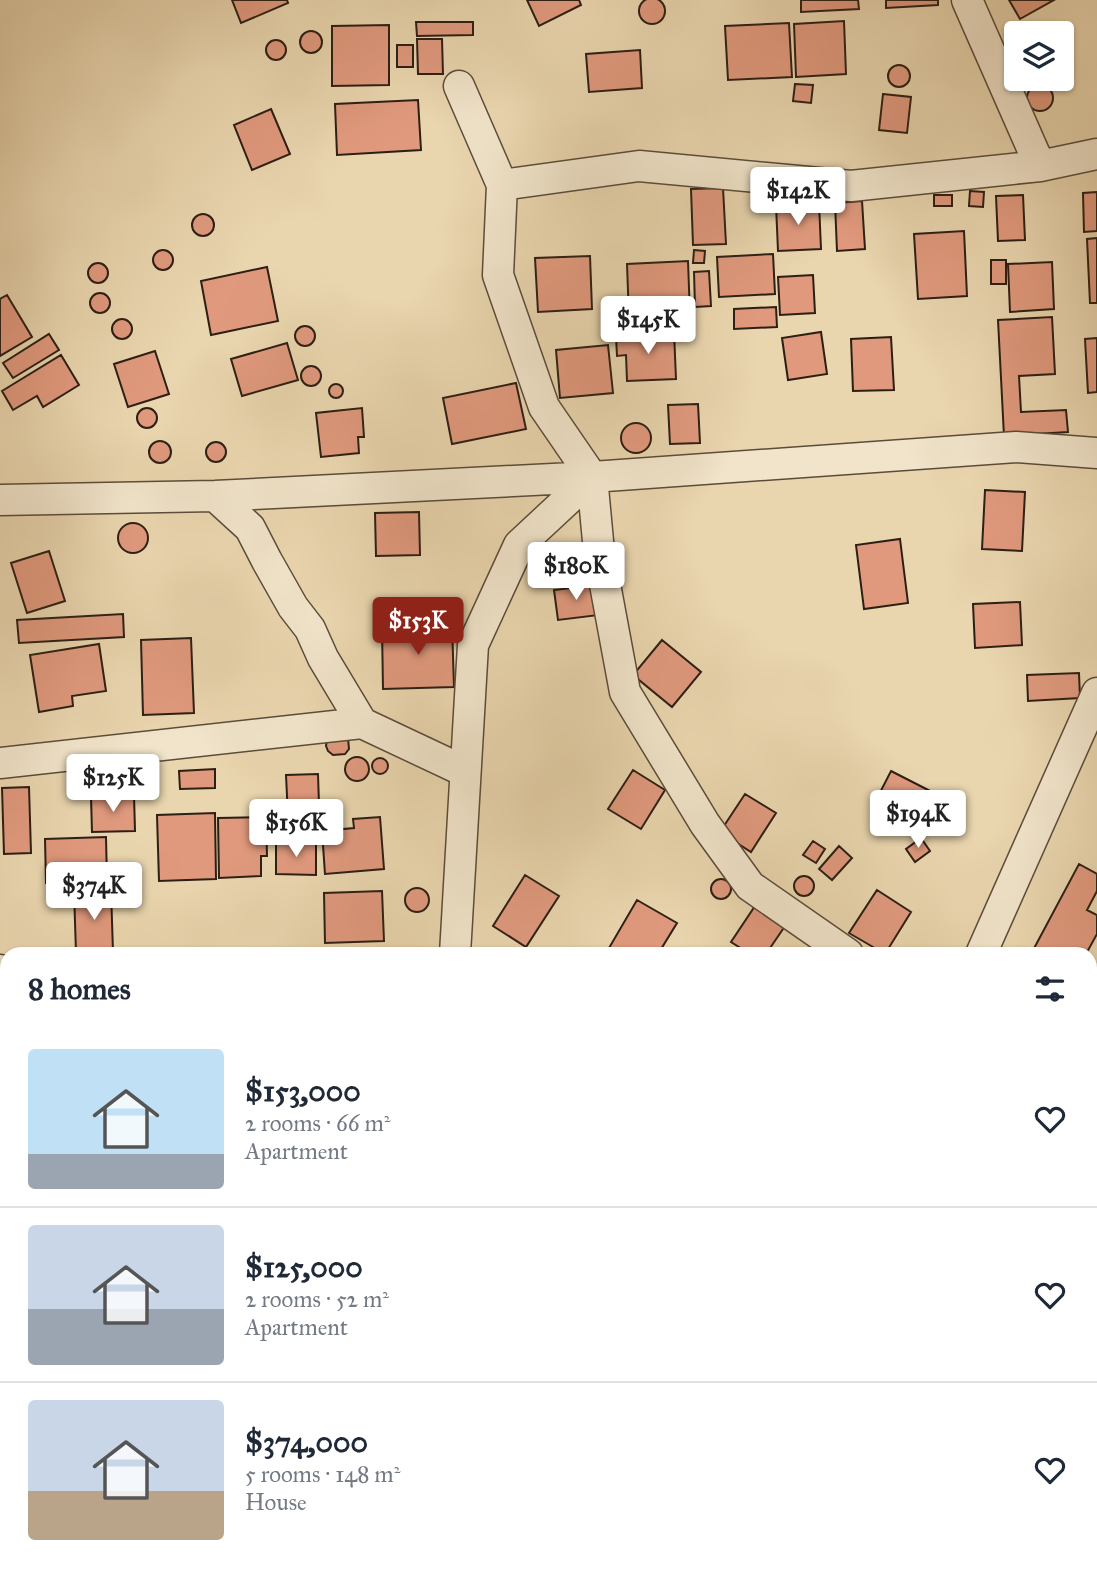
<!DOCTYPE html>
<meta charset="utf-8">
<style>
body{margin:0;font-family:"IM FELL Great Primer",serif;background:#f2f2f3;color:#1f2937;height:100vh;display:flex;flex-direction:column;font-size:26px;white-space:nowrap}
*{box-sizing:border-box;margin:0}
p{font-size:23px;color:#747a83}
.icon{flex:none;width:38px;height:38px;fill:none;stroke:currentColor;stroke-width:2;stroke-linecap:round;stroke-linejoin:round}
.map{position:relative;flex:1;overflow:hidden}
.details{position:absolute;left:0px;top:947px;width:1097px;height:625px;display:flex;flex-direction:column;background:#fff;border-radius:21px 21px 0 0;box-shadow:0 2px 5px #0004}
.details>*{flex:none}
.fabs{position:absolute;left:1004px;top:21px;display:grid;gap:14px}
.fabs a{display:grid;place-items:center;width:70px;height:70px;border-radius:7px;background:#fff;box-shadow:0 2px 5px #0004;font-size:35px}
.price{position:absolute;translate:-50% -60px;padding:0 16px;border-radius:7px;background:#fff;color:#222;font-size:23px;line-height:46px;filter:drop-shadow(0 2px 4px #0008)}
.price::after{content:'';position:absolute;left:50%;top:42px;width:21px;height:16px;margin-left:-10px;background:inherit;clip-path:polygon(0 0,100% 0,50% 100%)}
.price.current{background:#8f2418;color:#fff}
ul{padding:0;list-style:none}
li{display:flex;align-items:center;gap:21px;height:175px;padding:0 28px}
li+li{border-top:2px solid #e0e1e3}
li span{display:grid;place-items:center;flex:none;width:196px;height:140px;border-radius:7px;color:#555}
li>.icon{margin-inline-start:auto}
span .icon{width:84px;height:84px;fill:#fffc;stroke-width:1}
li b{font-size:30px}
h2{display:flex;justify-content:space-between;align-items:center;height:84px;padding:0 28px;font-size:30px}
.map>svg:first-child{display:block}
</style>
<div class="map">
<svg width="1097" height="1570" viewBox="0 0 1097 1570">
<rect width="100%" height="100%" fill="#e9d5ae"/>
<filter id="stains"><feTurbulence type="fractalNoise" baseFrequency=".00286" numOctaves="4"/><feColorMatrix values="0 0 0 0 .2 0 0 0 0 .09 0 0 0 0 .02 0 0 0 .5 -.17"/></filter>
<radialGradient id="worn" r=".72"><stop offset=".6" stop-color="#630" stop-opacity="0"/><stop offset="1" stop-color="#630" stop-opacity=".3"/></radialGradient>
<path fill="#e0997d" stroke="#2c1f14" stroke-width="2" d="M639 11a13 13 0 1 1 26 0a13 13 0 1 1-26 0Z
M232 0H287L288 3 241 23Z
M527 0H579L581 5 539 26Z
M801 0H858L859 9 801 12Z
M886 0H938V5L886 8Z
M1009 0H1054L1020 19Z
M844 21 846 74 796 77 794 24Z
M416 22H473V35L417 36Z
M789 23 792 77 728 80 725 26Z
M389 25V85L332 86V26Z
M300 42a11 11 0 1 1 22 0a11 11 0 1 1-22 0Z
M417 39H442L443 74H418Z
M266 50a10 10 0 1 1 20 0a10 10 0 1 1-20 0Z
M397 45H413V67H397Z
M640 50 642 88 589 92 586 54Z
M888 76a11 11 0 1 1 22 0a11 11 0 1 1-22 0Z
M795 84 813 85 811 103 793 101Z
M1027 98a13 13 0 1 1 26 0a13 13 0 1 1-26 0Z
M883 94 911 97 907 133 879 130Z
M418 100 421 150 337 155 335 104Z
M271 109 290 154 252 170 234 125Z
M723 188 726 244 693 245 691 189Z
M970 191 984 192 983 207 969 206Z
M1097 192V231L1084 232 1083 193Z
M934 195H952V206H934Z
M1023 195 1025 240 998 241 996 196Z
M862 201 865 249 837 251 835 203Z
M819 203 821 249 778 251 776 205Z
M192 225a11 11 0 1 1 22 0a11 11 0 1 1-22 0Z
M964 231 967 296 918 299 914 234Z
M1097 238V303H1090L1087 239Z
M694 250 705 251 704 263H693Z
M153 260a10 10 0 1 1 20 0a10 10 0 1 1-20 0Z
M773 254 775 294 719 297 717 257Z
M590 256 592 309 538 312 535 258Z
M991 260H1006V284H991Z
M688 261 690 315 629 318 627 264Z
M1052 262 1054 309 1010 312 1008 264Z
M88 273a10 10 0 1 1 20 0a10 10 0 1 1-20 0Z
M267 267 278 321 211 335 201 281Z
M709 271 711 306 695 307 694 272Z
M813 275 815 313 780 315 778 277Z
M90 303a10 10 0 1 1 20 0a10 10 0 1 1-20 0Z
M7 295 32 337 0 356V299Z
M776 307 777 327 734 329V309Z
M1052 317 1055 374 1019 376 1021 412 1066 410 1068 432 1004 436 998 320Z
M112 329a10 10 0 1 1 20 0a10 10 0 1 1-20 0Z
M295 336a10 10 0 1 1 20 0a10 10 0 1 1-20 0Z
M674 332 676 379 627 381 626 355 617 356 616 336Z
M821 332 827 374 788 380 782 338Z
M49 334 59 350 13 378 3 363Z
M891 337 894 390 853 391 851 339Z
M1097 338V392L1088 393 1085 339Z
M287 343 298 380 242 396 231 359Z
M608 345 613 393 560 398 556 350Z
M155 351 169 394 128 407 114 364Z
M61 355 79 385 43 407 37 396 13 410 2 391Z
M301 376a10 10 0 1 1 20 0a10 10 0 1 1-20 0Z
M516 383 526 429 452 444 443 398Z
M329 391a7 7 0 1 1 14 0a7 7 0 1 1-14 0Z
M698 404 700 443 670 444 668 405Z
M362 408 364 437H358L359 453 321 457 316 413Z
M137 418a10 10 0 1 1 20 0a10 10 0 1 1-20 0Z
M621 438a15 15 0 1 1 30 0a15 15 0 1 1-30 0Z
M149 452a11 11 0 1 1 22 0a11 11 0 1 1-22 0Z
M206 452a10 10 0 1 1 20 0a10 10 0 1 1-20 0Z
M985 490 1025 492 1022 551 982 549Z
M419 512 420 555 376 556 375 513Z
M118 538a15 15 0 1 1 30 0a15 15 0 1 1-30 0Z
M900 539 908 603 864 609 856 545Z
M49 551 65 601 27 613 11 563Z
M595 585 599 615 558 620 554 590Z
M1020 602 1022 645 975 648 973 604Z
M123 614 124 637 19 643 17 620Z
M452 625 454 687 383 689 382 628Z
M191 638 194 713 143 715 141 640Z
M662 640 701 672 672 707 633 675Z
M99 644 106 691 72 696 73 706 39 712 30 655Z
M1079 673 1080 698 1028 701 1027 675Z
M348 738 349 749 345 754 333 755 328 751 326 746 327 739Z
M345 769a12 12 0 1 1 24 0a12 12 0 1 1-24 0Z
M372 766a8 8 0 1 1 16 0a8 8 0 1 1-16 0Z
M215 769V788L180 789 179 771Z
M633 770 665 790 641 829 608 809Z
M891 771 938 795 918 833 871 810Z
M318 774 320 836 289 838 286 775Z
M29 787 31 853 4 854 2 788Z
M745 794 776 813 751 852 720 832Z
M134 795 135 831 92 832 91 797Z
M215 813 216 879 159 881 157 815Z
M266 817 267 856H261V876L219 878 218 818Z
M380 817 384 869 325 874 322 831 354 828 353 819Z
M106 837 107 881 46 883 45 839Z
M921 838 930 851 915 862 906 849Z
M813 841 825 849 816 863 803 855Z
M276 844H316V875L276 874Z
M839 846 852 858 832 880 819 869Z
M1079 864 1097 874V891L1087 910 1097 915V934L1086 954H1031Z
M525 875 559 896 526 947 493 926Z
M794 886a10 10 0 1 1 20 0a10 10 0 1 1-20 0Z
M711 889a10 10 0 1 1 20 0a10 10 0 1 1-20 0Z
M405 900a12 12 0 1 1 24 0a12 12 0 1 1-24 0Z
M111 890 113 952 76 953 74 891Z
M877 890 911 912 885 954 849 933Z
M382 891 384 941 325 943 324 893Z
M637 900 677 923 658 954H620L609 948Z
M755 906 785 926 766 954H750L731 942Z
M7 1374V1449L0 1443V1382Z
M1091 1378 1097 1381V1415L1090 1411Z
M41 1564H93L90 1570H42L39 1569Z
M191 1564H266L263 1570H201Z
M287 1564H304L314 1570H284Z
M364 1564H398L395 1570H360Z
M702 1564H768L765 1570H699Z
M999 1564H1033L1046 1570H997Z"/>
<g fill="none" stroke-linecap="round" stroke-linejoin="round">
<defs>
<path id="minor" d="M967 0 1040 166
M459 86 502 185 498 275 544 407 592 477 599 552 625 692 705 824 750 886 848 954
M502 185 639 166 851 186 1040 166 1097 154
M215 496 250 528 267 561 293 607 310 629 323 658 362 723
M0 500 215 496 592 477 1016 447 1097 453
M0 763 362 723 464 771
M455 954 473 645 519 545 592 477
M981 954 1097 693
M0 970 7 984
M1090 1050 1097 1051
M0 1349 7 1325
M439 1564 452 1570
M643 1570 646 1564"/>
</defs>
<use href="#minor" stroke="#5b4c3a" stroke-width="33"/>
<use href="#minor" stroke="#f1e4ca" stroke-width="30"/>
</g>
<rect width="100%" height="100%" filter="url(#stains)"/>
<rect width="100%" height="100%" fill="url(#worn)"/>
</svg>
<div class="fabs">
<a><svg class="icon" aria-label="layers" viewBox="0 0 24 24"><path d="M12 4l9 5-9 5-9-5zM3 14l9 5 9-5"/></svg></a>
</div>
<b class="price" style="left:798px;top:227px">$142K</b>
<b class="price" style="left:648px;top:356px">$145K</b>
<b class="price" style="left:576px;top:602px">$180K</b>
<b class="price current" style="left:418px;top:657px">$153K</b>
<b class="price" style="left:113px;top:814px">$125K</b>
<b class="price" style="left:918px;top:850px">$194K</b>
<b class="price" style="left:296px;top:859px">$156K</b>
<b class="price" style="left:94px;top:922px">$374K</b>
<section class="details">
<h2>8 homes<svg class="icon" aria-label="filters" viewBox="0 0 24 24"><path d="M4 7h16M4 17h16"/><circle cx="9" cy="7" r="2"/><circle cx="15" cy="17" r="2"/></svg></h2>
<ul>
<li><span style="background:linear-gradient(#bfe0f5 75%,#9aa5b1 0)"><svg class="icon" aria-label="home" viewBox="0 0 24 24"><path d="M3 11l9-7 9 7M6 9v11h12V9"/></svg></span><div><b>$153,000</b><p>2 rooms · 66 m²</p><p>Apartment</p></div><svg class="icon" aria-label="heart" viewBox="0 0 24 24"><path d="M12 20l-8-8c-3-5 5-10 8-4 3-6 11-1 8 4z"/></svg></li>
<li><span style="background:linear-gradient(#c9d6e8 60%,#9aa5b1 0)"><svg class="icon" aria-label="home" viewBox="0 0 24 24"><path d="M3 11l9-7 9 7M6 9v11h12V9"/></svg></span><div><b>$125,000</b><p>2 rooms · 52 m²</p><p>Apartment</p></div><svg class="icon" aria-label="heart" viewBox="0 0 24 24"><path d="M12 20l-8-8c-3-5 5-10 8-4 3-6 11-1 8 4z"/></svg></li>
<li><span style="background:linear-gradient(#c9d6e8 65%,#b9a48a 0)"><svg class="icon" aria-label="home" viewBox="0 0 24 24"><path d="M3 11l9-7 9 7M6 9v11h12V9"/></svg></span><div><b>$374,000</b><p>5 rooms · 148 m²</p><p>House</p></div><svg class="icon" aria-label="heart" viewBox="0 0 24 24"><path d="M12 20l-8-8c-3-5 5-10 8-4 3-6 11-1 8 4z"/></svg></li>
</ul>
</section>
</div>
